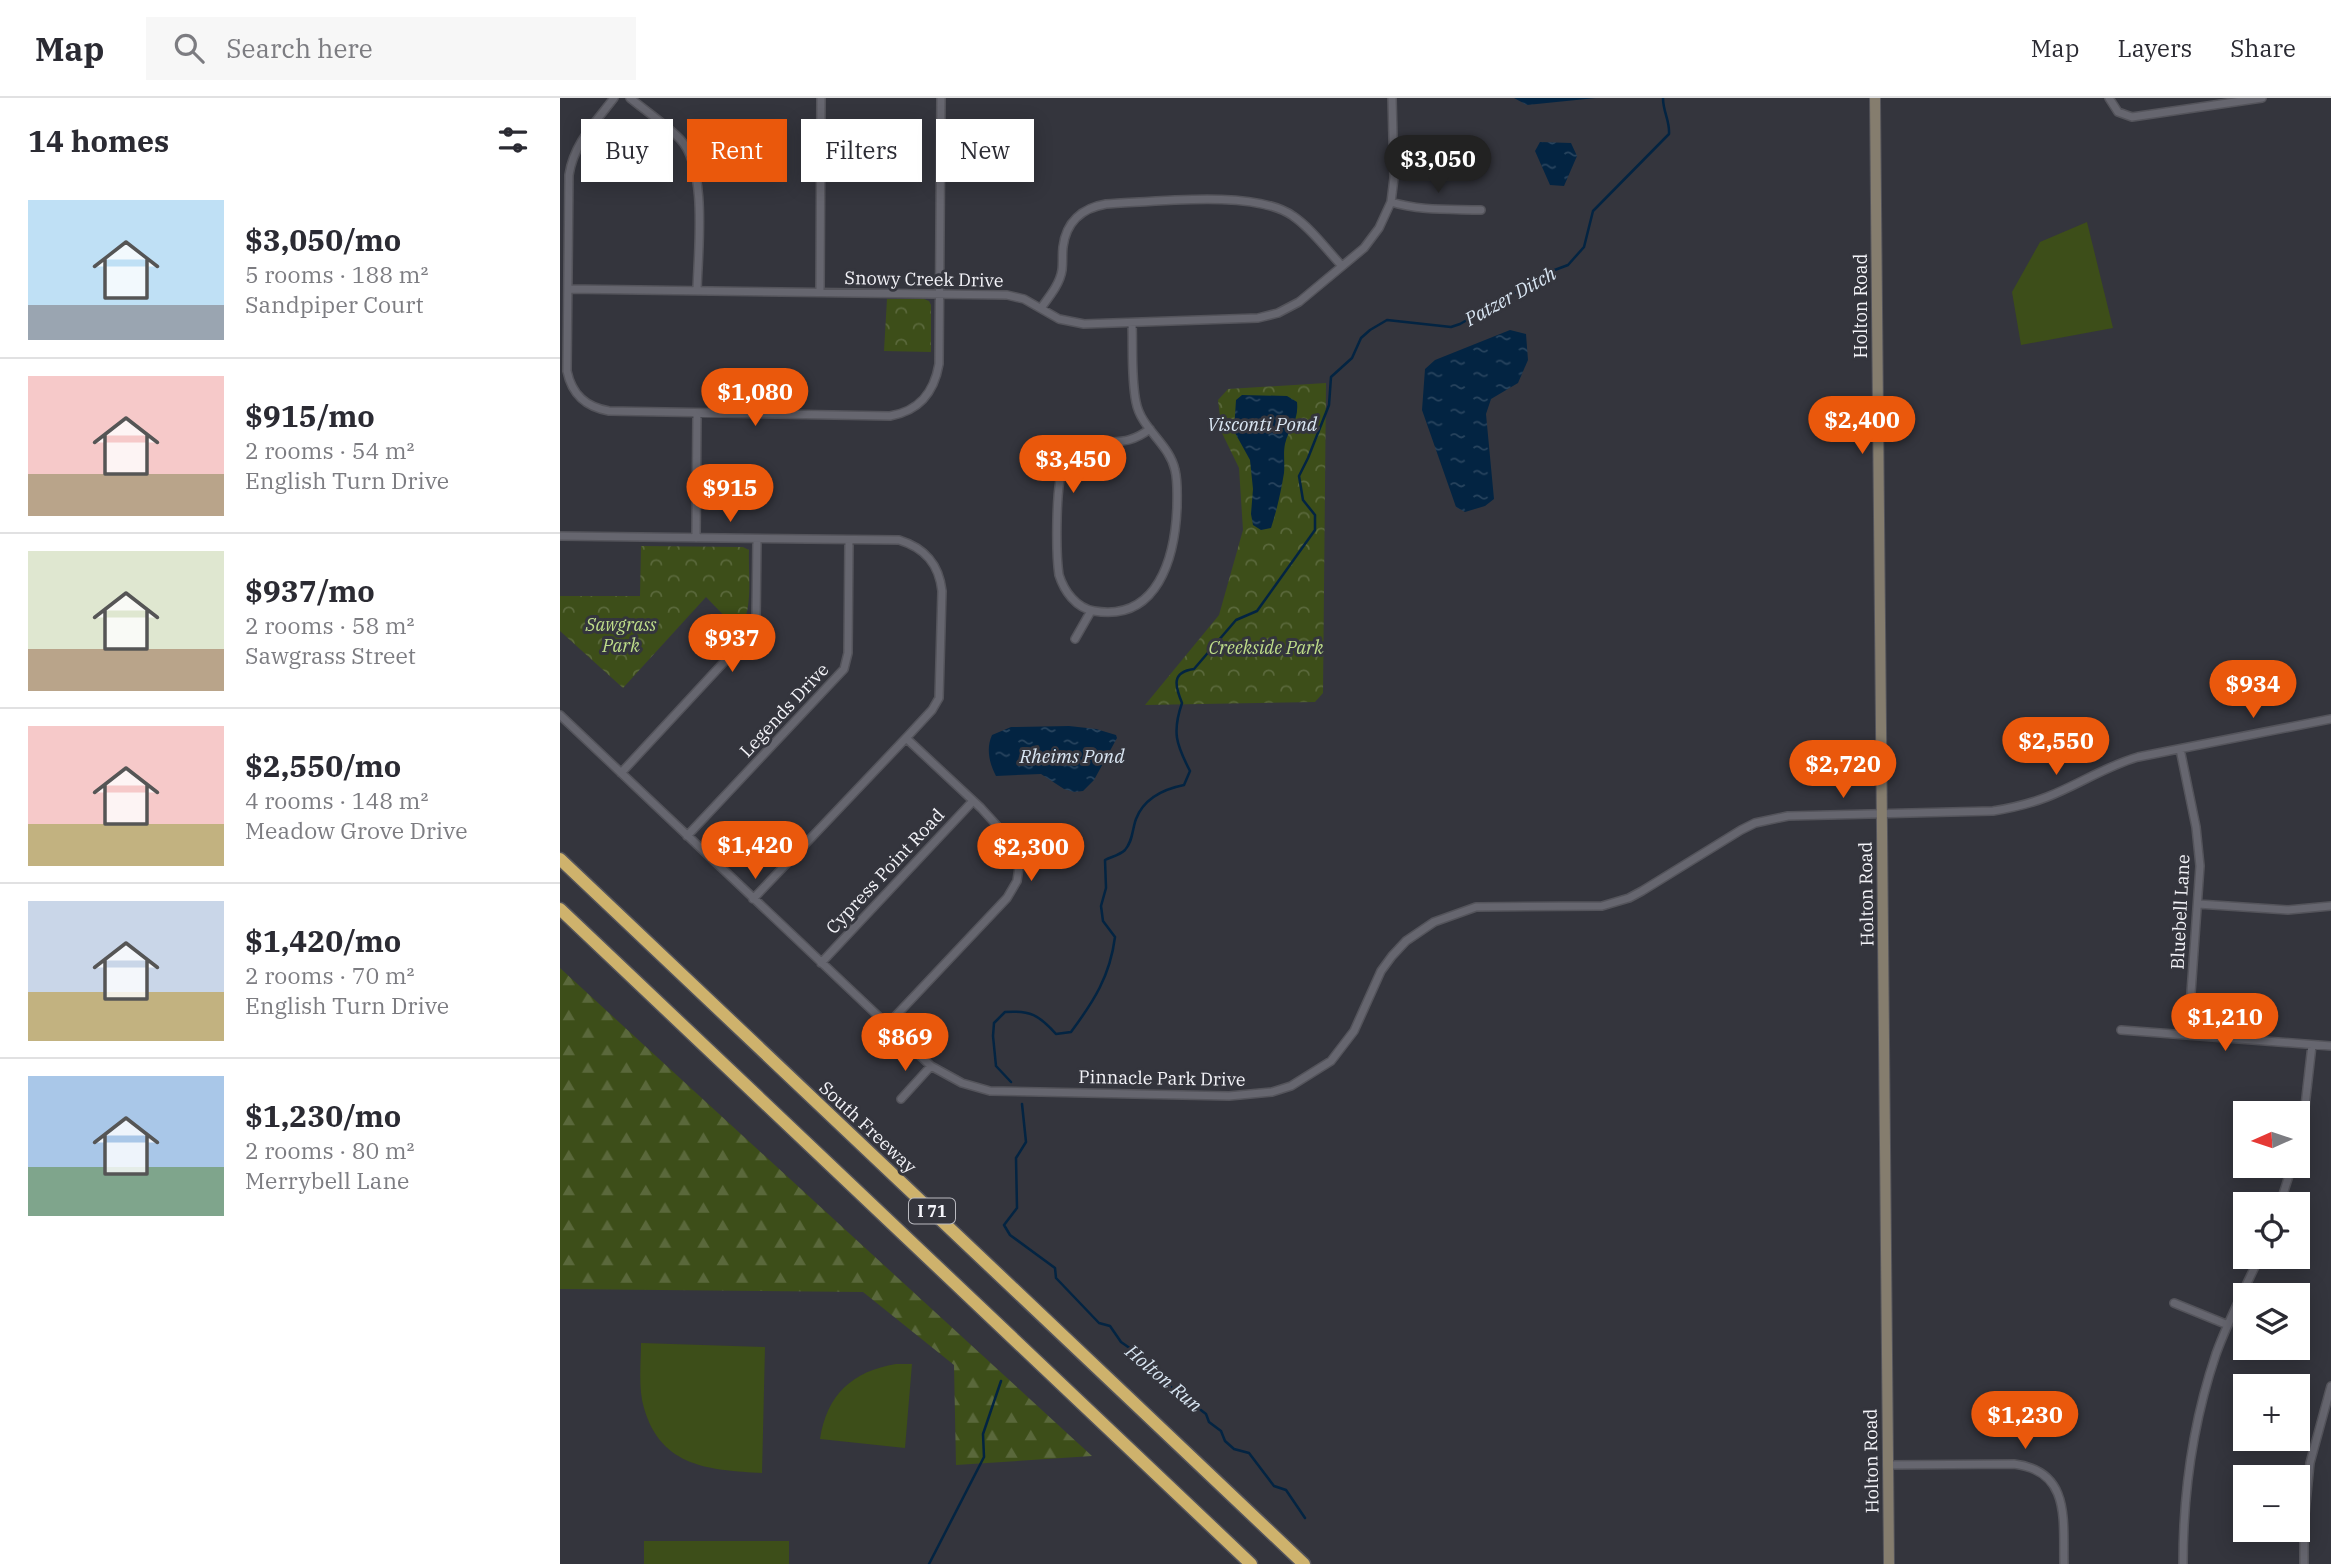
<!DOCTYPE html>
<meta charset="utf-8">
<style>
body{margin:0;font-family:"IBM Plex Serif",serif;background:#f7f7f7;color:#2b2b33;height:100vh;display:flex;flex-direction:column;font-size:26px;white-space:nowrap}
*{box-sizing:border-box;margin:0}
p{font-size:23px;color:#7c7c81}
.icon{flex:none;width:38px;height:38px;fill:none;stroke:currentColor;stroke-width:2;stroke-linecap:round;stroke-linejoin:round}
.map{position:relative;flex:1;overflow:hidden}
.sheet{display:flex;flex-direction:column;background:#fff;width:560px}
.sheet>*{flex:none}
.banner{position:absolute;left:21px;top:21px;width:665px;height:63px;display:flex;gap:14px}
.needle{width:46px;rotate:267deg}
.fabs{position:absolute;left:1673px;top:1003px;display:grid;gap:14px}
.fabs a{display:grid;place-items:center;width:77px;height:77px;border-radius:0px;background:#fff;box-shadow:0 4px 18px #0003;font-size:35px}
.price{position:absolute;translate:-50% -60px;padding:0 16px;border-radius:24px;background:#ea580c;color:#fff;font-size:23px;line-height:46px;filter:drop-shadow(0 2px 4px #0008)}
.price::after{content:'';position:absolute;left:50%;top:42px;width:21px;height:16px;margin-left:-10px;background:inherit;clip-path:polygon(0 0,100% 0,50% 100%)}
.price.selected{background:#222;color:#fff}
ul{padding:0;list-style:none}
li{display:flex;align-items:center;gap:21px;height:175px;padding:0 28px}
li+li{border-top:2px solid #e1e1e2}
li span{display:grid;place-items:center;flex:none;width:196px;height:140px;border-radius:0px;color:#555}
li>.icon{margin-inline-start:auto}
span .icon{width:84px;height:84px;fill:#fffc;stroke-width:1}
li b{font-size:30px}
h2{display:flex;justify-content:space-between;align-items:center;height:84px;padding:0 28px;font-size:30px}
.tag{padding:0 24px;border-radius:0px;background:#fff;box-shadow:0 4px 18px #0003;font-size:24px;line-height:63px}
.tag.selected{background:#ea580c;color:#fff}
header{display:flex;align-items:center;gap:42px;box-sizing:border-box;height:98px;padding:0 35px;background:#fff;border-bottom:2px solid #e1e1e2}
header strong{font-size:33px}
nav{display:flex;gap:38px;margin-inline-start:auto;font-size:24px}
.search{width:490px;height:63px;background:#f7f7f7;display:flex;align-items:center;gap:18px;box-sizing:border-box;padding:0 24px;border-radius:0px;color:#7c7c81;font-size:26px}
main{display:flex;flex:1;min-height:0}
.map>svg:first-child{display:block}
</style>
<header>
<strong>Map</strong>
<div class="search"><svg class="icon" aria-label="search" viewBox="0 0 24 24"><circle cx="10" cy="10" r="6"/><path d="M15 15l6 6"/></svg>Search here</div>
<nav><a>Map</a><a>Layers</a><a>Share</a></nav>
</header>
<main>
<section class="sheet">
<h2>14 homes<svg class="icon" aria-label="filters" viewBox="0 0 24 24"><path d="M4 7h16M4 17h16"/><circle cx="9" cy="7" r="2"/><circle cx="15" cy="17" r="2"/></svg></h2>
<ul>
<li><span style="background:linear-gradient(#bfe0f5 75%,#9aa5b1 0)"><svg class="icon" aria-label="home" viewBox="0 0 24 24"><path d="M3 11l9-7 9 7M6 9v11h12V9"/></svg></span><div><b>$3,050/mo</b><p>5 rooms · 188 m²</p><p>Sandpiper Court</p></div></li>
<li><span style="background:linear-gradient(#f6c9c9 70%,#b9a48a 0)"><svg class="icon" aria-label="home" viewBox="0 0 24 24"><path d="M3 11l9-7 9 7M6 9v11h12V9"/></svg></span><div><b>$915/mo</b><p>2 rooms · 54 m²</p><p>English Turn Drive</p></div></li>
<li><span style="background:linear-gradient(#dfe7d0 70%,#b9a48a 0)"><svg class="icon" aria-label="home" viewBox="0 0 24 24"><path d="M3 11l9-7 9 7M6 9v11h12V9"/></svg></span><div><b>$937/mo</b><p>2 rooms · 58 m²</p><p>Sawgrass Street</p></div></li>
<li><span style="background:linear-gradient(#f6c9c9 70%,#c2b280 0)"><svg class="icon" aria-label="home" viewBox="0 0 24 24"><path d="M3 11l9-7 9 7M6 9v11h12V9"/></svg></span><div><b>$2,550/mo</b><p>4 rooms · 148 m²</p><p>Meadow Grove Drive</p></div></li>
<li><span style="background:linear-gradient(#c9d6e8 65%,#c2b280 0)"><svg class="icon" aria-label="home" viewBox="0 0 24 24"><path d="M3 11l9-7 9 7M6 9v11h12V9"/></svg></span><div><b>$1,420/mo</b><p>2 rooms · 70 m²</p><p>English Turn Drive</p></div></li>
<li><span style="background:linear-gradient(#a9c7e8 65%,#7fa58c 0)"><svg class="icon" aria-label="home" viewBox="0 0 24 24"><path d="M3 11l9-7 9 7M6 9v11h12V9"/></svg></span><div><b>$1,230/mo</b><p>2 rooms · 80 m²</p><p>Merrybell Lane</p></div></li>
</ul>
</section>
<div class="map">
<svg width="1771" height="1466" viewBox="0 0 1771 1466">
<defs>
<pattern id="forest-firs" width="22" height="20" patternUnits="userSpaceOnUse" patternTransform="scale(1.75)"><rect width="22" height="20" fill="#3d4e19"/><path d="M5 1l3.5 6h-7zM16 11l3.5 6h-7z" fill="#5a683b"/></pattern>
<pattern id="park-crowns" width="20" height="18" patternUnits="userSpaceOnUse" patternTransform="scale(1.75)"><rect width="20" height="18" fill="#3d4e19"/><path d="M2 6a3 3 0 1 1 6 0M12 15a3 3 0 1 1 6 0" fill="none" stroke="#5a683b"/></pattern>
<pattern id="water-ripples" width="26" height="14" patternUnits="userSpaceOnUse" patternTransform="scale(1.75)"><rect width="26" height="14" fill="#032442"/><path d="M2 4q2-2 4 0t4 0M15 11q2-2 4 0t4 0" fill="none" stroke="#28445e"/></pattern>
</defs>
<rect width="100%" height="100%" fill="#34353d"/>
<path fill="url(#forest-firs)" d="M0 870 532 1358 396 1367 394 1267 303 1194 0 1191Z"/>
<path fill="url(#park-crowns)" d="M327 201H364L369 203 371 207V254L324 253Z
M766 285 763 595 755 604 585 607 659 517 683 432 679 370 662 335 658 302 668 291Z
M81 448 183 449 189 452C188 478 194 511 179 533L146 499 63 590 0 533V498H80Z"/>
<path fill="#3d4e19" d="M1527 124 1553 230 1461 247 1452 194 1480 144Z
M81 1245 205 1249 202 1375C151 1372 101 1370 84 1310 78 1290 81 1266 81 1245Z
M336 1266H352L345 1350 260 1341C267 1296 293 1273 336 1266Z
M84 1443H229V1466H84Z"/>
<path fill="url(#water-ripples)" d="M954 0H1036L967 7Z
M980 44 1011 45 1017 58 1004 88 990 87 975 53Z
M950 232 966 236 968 262 958 285 931 301 926 316 934 401 925 408 905 414 896 409 862 312 865 271 875 262Z
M682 297 727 298 737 304C739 324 729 329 725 346 723 356 725 365 724 375 721 393 717 412 711 430L701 432 693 427 691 416 693 391 690 362 674 333 676 302Z
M509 628 536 631 556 637 557 640 534 682 523 693 514 694 504 691 481 676 436 678C429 665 426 650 432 637L451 629Z"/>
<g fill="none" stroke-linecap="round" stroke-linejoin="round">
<path stroke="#032442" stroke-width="2.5" d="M451 984 436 968 433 938 434 925 445 914C470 912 479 917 496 936L511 934C534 903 550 878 555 839L543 823 541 808 546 790 545 762C551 759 560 757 565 752 573 743 572 732 576 721 584 700 604 691 624 687L630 673C616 646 612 634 622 605 615 588 611 574 634 571L676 522 697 513 755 432V417L743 402 739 378 748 360 769 307 771 279 792 260 801 240 810 232 827 222 891 229 900 226 953 196 976 179 1008 167 1024 149 1033 113 1109 36C1110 23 1103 14 1103 0
M462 1006 466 1044 456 1060 457 1110 444 1127 450 1137 495 1170 496 1180 539 1225 550 1228 561 1244 581 1258 594 1276 646 1316 649 1324 661 1333 665 1343 674 1351 689 1355 714 1388 726 1392 745 1420
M369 1466 424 1359 423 1336 441 1283"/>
<defs>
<path id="street" d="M54 0C35 25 14 45 9 77L7 273C12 297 26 309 49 313L330 318C359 313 374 295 379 266L381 0
M70 0C86 13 105 26 120 41 148 71 138 152 137 193
M1549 0 1558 14 1572 19 1702 0
M831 104C860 113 890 111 921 112
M8 191 447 197 464 201 499 221 524 226 698 220 718 215 739 204 804 150 819 130 831 104 834 80 832 0
M260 194 261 0
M481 210C489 199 500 186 502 172 503 164 502 157 503 149 506 124 522 110 546 106 593 104 696 91 733 118 752 131 766 151 782 168
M572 225C573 250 571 279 576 304 581 331 609 345 615 372 618 384 617 397 617 409 615 459 598 524 534 513 516 510 504 493 499 477 496 457 495 385 504 368 508 359 519 350 528 347 554 340 564 350 590 331
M0 438 339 442C365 450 379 466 382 493L379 600 372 612 346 640 193 801
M136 440 137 315
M515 541 531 513
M0 617 371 968 402 985 430 993 669 998 712 994 731 988 771 963 794 933 821 873 832 858 846 843 874 824 916 809 1042 808 1069 800 1082 793 1181 732 1195 725 1228 718 1433 713C1452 710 1469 706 1487 699 1518 687 1546 668 1578 659L1771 621
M1620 651 1636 729 1640 768 1628 937
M61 675 191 535 196 522 197 441
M127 738 284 571 288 555 289 442
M1638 806 1728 812 1771 808
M261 865 413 703
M327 927 447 800 457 783 459 769 458 756 452 744 421 710 346 640
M1561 932 1771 948
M341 1001 371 968
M1738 1047 1744 1017 1752 947
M1720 1106 1732 1068
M1614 1205 1668 1227
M1327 1367 1454 1366C1511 1373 1503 1422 1504 1466
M1623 1466C1623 1394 1633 1324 1656 1256 1668 1223 1685 1190 1700 1158
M1744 1466V1426L1750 1365 1771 1288"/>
<path id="secondary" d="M1315 0 1329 1466"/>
<path id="highway" d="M0 761 744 1466
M0 811 691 1466"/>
</defs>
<use href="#street" stroke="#54545b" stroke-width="10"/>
<use href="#secondary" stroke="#54545b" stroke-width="12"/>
<use href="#highway" stroke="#54545b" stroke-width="15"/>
<use href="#street" stroke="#66666f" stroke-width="7"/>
<use href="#secondary" stroke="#857d6e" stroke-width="10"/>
<use href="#highway" stroke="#ceb26c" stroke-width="12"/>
</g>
<g text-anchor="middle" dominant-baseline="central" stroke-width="6" stroke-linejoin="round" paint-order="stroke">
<rect fill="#34353d" stroke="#babac0" stroke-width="2" x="349" y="1100.5" width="46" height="25" rx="5"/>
<g font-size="16" font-weight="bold" fill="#f3f3f8">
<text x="372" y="1113">I 71</text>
</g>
<g font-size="18" fill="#f3f3f8" stroke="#34353d">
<text transform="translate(364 181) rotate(1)">Snowy Creek Drive</text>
<text transform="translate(1300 208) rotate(-90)">Holton Road</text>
<text transform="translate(224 612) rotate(-47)">Legends Drive</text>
<text transform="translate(325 773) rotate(-47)">Cypress Point Road</text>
<text transform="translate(1306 796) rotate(-91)">Holton Road</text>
<text transform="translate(1620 814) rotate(-87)">Bluebell Lane</text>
<text transform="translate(602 980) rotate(1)">Pinnacle Park Drive</text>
<text transform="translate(308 1029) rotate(43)">South Freeway</text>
<text transform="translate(1311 1363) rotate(-91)">Holton Road</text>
</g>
<g font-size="18" font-style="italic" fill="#bfde8a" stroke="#34353d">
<text x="61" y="526">Sawgrass<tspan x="61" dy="21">Park</tspan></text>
<text x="706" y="549">Creekside Park</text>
</g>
<g font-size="19" font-style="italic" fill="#d9e6f3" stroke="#34353d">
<text transform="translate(950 198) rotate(-29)">Patzer Ditch</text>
<text x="702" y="326">Visconti Pond</text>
<text x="512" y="658">Rheims Pond</text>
<text transform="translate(604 1280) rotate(40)">Holton Run</text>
</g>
</g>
</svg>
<div class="fabs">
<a><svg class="needle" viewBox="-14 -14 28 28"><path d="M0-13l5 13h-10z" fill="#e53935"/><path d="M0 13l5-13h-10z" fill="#7c7c81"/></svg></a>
<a><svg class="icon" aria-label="locate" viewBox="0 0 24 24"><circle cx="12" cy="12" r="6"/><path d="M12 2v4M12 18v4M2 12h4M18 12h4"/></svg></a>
<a><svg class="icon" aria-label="layers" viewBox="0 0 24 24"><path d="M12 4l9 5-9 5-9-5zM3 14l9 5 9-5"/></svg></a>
<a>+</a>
<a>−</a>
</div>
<b class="price selected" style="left:878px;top:97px">$3,050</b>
<b class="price" style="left:195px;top:330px">$1,080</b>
<b class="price" style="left:1302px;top:358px">$2,400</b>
<b class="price" style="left:513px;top:397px">$3,450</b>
<b class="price" style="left:170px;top:426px">$915</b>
<b class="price" style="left:172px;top:576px">$937</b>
<b class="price" style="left:1693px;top:622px">$934</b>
<b class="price" style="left:1496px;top:679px">$2,550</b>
<b class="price" style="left:1283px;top:702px">$2,720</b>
<b class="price" style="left:195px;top:783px">$1,420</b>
<b class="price" style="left:471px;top:785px">$2,300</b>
<b class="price" style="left:1665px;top:955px">$1,210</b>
<b class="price" style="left:345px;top:975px">$869</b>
<b class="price" style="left:1465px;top:1353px">$1,230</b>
<div class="banner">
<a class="tag">Buy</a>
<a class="tag selected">Rent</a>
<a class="tag">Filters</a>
<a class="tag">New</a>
</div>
</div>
</main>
